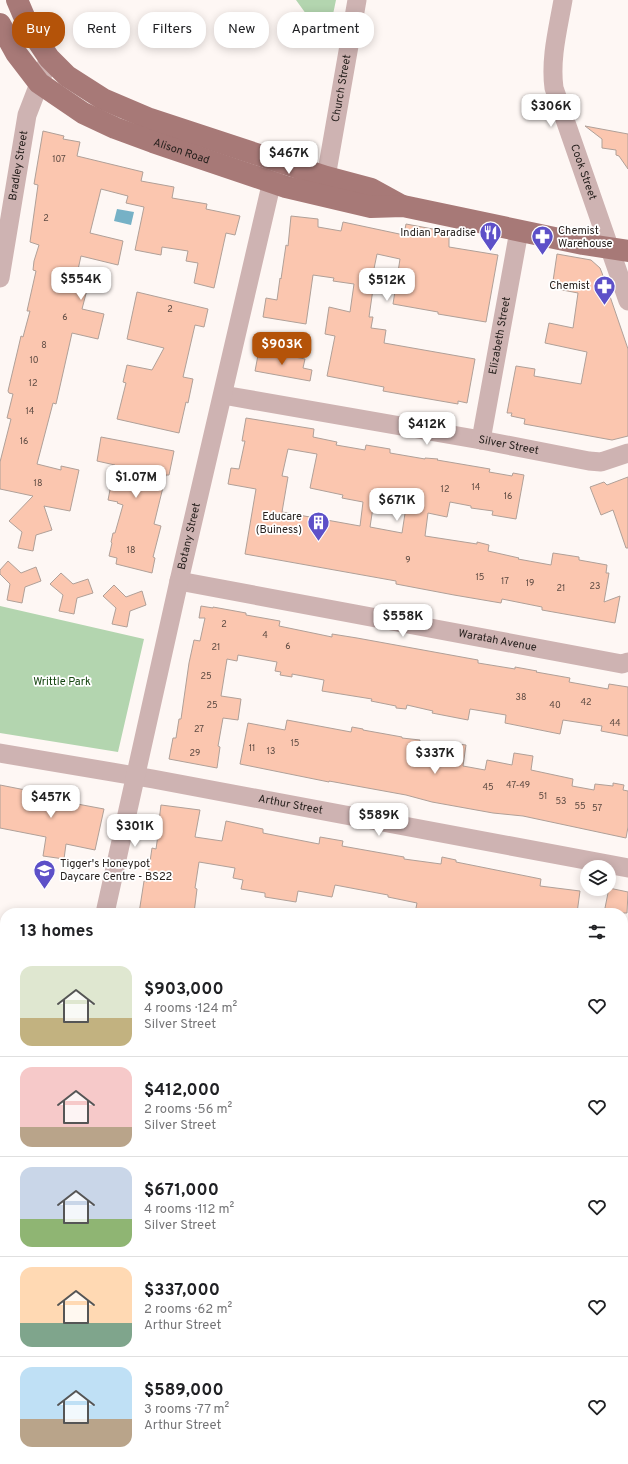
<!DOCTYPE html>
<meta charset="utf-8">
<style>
body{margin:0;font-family:Overpass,sans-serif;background:#f2f2f2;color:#202124;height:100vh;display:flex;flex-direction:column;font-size:15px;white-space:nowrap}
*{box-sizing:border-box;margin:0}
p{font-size:13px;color:#757577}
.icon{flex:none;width:22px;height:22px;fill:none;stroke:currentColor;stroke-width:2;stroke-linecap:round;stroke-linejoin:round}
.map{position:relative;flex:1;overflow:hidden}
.panel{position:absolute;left:0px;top:908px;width:628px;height:556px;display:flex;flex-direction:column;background:#fff;border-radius:16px 16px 0 0;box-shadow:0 2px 10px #0003}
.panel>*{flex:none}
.top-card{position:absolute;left:12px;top:12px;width:400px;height:36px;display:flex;gap:8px}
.fabs{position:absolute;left:580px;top:860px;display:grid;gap:8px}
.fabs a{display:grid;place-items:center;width:36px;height:36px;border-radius:50%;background:#fff;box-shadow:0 2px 10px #0003;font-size:20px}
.price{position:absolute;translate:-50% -34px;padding:0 9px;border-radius:8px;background:#fff;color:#222;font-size:13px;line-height:26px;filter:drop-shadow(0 1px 2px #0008)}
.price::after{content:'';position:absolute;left:50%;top:24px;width:12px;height:9px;margin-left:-6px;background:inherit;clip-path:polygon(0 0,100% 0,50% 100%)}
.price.active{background:#b45309;color:#fff}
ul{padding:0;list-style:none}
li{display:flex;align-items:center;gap:12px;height:100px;padding:0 20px}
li+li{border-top:1px solid #e0e0e0}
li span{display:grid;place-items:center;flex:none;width:112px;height:80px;border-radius:12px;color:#555}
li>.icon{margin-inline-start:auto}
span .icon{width:48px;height:48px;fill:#fffc;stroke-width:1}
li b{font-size:17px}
h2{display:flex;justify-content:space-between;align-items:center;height:48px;padding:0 20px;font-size:17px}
.tag{padding:0 14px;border-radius:16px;background:#fff;box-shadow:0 2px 10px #0003;font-size:14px;line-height:36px}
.tag.active{background:#b45309;color:#fff}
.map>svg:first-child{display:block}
</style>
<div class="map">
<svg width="628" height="1464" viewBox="0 0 628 1464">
<rect width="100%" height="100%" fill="#fef7f4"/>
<path fill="#b3d5af" d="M296 0H336L327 43Z
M0 606 144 639 118 752 0 733Z"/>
<path fill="#76b1c6" d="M117 209 134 212 131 225 114 221Z"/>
<path fill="#fbc6af" stroke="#b0a098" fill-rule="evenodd" d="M585 126 628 134V169L619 156 616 155V150L602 148V139Z
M43 131 64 136 63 139 80 142 77 156 143 172 141 181 174 187 172 198 207 204 206 209 240 216 235 235 226 233 214 288 194 283 198 263 186 261 188 251 162 247 161 255 135 250 144 207 126 203 128 196 101 189 90 233 123 241 118 265 81 256 75 283 88 286 82 309 104 314 98 339 72 333 56 404 53 403 37 464 61 470V466L79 470 70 511 44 506 52 530 36 535 33 551 18 548 22 532 9 521 33 496 0 489V462L11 419 7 418 13 394 9 393 8 391 18 349 21 336 23 337 30 311H27L36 271 33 270 34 261 39 245 30 242 38 185 34 184Z
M291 216 318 219V227L341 231 343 222 404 235 406 224 449 232V247L498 255 486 322 438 314V312L393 304 400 259 377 254 370 288 373 289 369 317H373L371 328 386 330 384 343 475 359 467 403 458 401V404L383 391 384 387 327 376 335 336 325 334 329 307 350 312 354 284 333 281 334 278 313 275 306 324 263 317 266 298 277 300 280 278 281 279 286 245 288 246Z
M557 254 591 260 600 268 602 273 628 349V436L612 440 524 424 525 419 511 416 512 413H507L516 366 535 369 534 376 581 384 587 352 545 343 549 323 573 328 578 293 552 288Z
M137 292 208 309 204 327 195 325 183 377 193 379 188 403 186 402 179 433 117 419 126 383 123 382 127 365 152 370 164 348 127 339Z
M259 350 305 359 303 368 312 370 310 381 255 371Z
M246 418 314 429 313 437 337 442 336 445 365 450 366 445 390 449V453L425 459V458L438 459 437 460 490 469 489 472 512 476 513 473 524 475 516 519 492 515 493 511 471 508V506L450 502 447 517 428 513 425 536 477 544V542L489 545 488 551 519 558 518 559 551 565 553 553 579 557V560L607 565 606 573H609L604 602 620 596 615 623 542 610V607L502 599 501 603 454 595 396 584V581L245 554 256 489 228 484 231 468 239 469 245 441H242ZM288 449 317 454 310 488 343 495 342 498 363 502 360 526 282 512 288 477 282 476ZM374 501 406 507 402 533 370 527Z
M101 437 174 451 169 475H166L154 524 161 526 153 557 155 558 152 573 116 564 117 558 109 556 112 543 111 542 113 533H115L123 505 117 503 118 502 108 500 115 465 97 461Z
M628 477V548H626L613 510 601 515 590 487 604 482 607 485Z
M8 561 21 573 36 567 41 581 25 587 22 603 7 600 10 584 0 574V570Z
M61 573 73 584 88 579 93 593 77 598 74 614 59 611 63 595 50 584Z
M114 585 126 597 142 591 146 605 130 611 127 627 112 624 116 608 103 596Z
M201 606 213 608V607L246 613V615L280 621 279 626 332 637V634L357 638 478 660V663L515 669V667L537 671 536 672 570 678 569 682 608 689 609 684 628 687V736L601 731 602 726 563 720 560 734 505 723 506 715 470 709 468 720 432 713 433 711 407 705 406 709 396 708V706L371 701 372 699 322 691 324 680 292 674V677L280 675 281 672 275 671 277 662 238 655 237 661 227 659 221 696 241 699 238 720 223 718 218 746 220 747 217 768 169 759 173 738H176L179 719H181L189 663 194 640 200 641 205 618H199Z
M287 720 351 732 352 727 363 729V730L402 737V738L420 740 419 746 440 750 442 742 466 745 463 766 485 770 487 760 512 765 514 753 533 756 531 770 573 779 572 786 594 790 595 784 613 786V783L624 785 623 790 628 791V827L626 838 523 816 493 813 432 802 406 795 329 781V782L240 764 248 723 285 730Z
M0 785 51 795 52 789 74 793 72 803 104 809 95 850 66 844 64 859 43 856 46 837 0 828Z
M161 805 200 810 195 837 222 841 226 821 263 829V833L319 844 320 837 343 841 342 846 404 857V859L441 864 442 857 456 860V862L541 879 540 886 580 891 577 913H415L417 903 388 897V895L335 885 332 897 298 891 296 902 265 897V893L241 889 243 880 233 878 235 868 199 862 195 888 197 889 194 913H139L144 881 147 882 152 848 156 849 160 821H159Z
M609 888 628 892 627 913H604Z"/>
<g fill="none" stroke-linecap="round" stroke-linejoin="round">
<g stroke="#ceb3b2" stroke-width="19">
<path id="s1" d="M563 0C558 29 550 59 554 88L628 301"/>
<path id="s2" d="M326 177 357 0"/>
<path id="s3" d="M0 278 27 115 49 58"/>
<path id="s4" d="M223 395 481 440 589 461 601 462 628 453"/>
<path id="s5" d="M481 440 519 231"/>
<path id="s6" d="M179 581 622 664 628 662"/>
<path id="s7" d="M0 753 153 779 628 868"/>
<path id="s8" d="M105 913 179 581 275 168"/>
<path d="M623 1077 628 1078"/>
<path d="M0 1116 5 1117"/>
<path d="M623 1119 628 1093"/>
<path d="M623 1196 628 1197"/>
<path d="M0 1442 5 1415"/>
<path d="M288 1464 289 1459"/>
</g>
<g stroke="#a77977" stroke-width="22">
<path d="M17 0 29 28 49 58 67 76 103 99 150 119 326 177 371 189 402 206"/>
<path id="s9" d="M0 24 16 53 39 83 83 113 115 128 153 142 286 187 371 207 403 206 583 244 628 251"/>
</g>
<path stroke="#908986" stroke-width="1" d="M0 1092 5 1093
M0 1100H5
M623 1203 628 1204
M623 1210 628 1211"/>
</g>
<defs>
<symbol id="restaurant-pin" viewBox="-11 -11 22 30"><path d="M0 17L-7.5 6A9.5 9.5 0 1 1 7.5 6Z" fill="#5d50c8" stroke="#fff"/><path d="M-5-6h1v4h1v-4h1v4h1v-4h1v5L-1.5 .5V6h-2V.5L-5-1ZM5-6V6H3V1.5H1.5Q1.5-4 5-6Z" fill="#fff"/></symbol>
<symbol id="pharmacy-pin" viewBox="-11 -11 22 30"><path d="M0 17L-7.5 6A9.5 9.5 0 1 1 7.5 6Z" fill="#5d50c8" stroke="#fff"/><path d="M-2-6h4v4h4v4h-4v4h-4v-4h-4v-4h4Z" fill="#fff"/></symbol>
<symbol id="building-pin" viewBox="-11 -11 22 30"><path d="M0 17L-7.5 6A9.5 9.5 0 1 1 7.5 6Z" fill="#5d50c8" stroke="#fff"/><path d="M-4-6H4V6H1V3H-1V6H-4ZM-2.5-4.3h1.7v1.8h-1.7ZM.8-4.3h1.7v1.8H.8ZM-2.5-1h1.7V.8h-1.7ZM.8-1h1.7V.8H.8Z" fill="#fff"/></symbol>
<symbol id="school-pin" viewBox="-11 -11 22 30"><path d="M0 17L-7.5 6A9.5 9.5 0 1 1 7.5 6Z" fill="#5d50c8" stroke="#fff"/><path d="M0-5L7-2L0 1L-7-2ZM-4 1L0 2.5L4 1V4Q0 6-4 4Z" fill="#fff"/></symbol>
</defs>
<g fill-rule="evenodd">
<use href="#restaurant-pin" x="478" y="220" width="25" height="34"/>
<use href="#pharmacy-pin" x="530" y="224" width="25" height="34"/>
<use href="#pharmacy-pin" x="592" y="274" width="25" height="34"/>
<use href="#building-pin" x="306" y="510" width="25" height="34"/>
<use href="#school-pin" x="32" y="858" width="25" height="34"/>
</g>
<g text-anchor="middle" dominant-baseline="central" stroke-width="3.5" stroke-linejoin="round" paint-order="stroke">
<g font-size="9" fill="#5c4a42">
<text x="59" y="159">107</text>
<text x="46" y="218">2</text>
<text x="170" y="309">2</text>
<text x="65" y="317">6</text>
<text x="44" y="345">8</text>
<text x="34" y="360">10</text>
<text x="33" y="383">12</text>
<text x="30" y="411">14</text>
<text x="24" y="441">16</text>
<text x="38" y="483">18</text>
<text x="476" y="487">14</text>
<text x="445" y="489">12</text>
<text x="508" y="496">16</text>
<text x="131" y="550">18</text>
<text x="408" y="560">9</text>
<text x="480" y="577">15</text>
<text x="505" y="581">17</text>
<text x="530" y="583">19</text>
<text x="595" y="586">23</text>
<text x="561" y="588">21</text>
<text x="224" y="624">2</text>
<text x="265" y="635">4</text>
<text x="288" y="646">6</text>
<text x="216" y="647">21</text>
<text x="206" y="676">25</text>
<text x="521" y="697">38</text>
<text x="586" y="702">42</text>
<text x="212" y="705">25</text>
<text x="555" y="705">40</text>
<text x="615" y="723">44</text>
<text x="199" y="729">27</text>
<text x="295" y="743">15</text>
<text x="252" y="748">11</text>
<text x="271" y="751">13</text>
<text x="195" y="753">29</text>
<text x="518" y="785">47-49</text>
<text x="488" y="787">45</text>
<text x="543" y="796">51</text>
<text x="561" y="801">53</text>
<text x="580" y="806">55</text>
<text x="597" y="808">57</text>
</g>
<g font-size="11" fill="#27211e" stroke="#fff">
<text stroke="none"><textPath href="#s2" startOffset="90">Church Street</textPath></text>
<text stroke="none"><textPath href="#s9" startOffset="230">Alison Road</textPath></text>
<text stroke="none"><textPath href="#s3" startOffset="114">Bradley Street</textPath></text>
<text stroke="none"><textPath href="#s1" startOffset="178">Cook Street</textPath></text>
<text stroke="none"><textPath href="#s5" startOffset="106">Elizabeth Street</textPath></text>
<text stroke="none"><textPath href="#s4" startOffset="290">Silver Street</textPath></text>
<text stroke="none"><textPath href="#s8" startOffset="386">Botany Street</textPath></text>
<text stroke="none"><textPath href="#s6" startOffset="324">Waratah Avenue</textPath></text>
<text stroke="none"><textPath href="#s7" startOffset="295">Arthur Street</textPath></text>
</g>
<g font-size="11" fill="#27211e" stroke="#fff" text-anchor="end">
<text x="558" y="231" text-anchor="start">Chemist<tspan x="558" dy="13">Warehouse</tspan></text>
<text x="476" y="233">Indian Paradise</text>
<text x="590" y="286">Chemist</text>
<text x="302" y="517">Educare<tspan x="302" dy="13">(Buiness)</tspan></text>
<text x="60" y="864" text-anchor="start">Tigger's Honeypot<tspan x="60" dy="13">Daycare Centre - BS22</tspan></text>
</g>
<g font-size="11" fill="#154610" stroke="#fff">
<text x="62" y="682">Writtle Park</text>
</g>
</g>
</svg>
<div class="fabs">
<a><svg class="icon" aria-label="layers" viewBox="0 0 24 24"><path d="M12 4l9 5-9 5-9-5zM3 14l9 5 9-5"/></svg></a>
</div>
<b class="price" style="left:551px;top:128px">$306K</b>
<b class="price" style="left:289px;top:175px">$467K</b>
<b class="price" style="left:81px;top:301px">$554K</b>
<b class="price" style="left:387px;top:302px">$512K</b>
<b class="price active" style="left:282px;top:366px">$903K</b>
<b class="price" style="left:427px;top:446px">$412K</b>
<b class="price" style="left:136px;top:499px">$1.07M</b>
<b class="price" style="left:397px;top:522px">$671K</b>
<b class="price" style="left:403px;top:638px">$558K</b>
<b class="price" style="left:435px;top:775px">$337K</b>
<b class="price" style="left:51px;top:819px">$457K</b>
<b class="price" style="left:379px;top:837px">$589K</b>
<b class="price" style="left:135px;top:848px">$301K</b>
<div class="top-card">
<a class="tag active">Buy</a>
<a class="tag">Rent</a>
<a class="tag">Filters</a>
<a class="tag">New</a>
<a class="tag">Apartment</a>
</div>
<section class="panel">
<h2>13 homes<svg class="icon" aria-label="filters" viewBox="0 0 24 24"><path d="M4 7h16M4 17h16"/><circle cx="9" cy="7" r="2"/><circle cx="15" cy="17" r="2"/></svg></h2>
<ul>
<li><span style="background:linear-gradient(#dfe7d0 65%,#c2b280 0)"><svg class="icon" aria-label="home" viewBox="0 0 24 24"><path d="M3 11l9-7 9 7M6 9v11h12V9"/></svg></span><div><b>$903,000</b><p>4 rooms · 124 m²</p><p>Silver Street</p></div><svg class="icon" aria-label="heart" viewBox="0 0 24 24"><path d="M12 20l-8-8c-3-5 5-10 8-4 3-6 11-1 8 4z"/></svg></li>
<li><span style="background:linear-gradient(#f6c9c9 75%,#b9a48a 0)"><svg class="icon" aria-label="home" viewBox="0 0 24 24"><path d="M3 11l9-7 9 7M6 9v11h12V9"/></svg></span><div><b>$412,000</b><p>2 rooms · 56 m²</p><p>Silver Street</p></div><svg class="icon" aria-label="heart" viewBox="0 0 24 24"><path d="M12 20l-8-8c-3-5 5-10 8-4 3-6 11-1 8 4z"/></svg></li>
<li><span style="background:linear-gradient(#c9d6e8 65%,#8fb573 0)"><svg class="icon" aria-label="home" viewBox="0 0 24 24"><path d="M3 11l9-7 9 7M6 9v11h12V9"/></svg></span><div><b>$671,000</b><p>4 rooms · 112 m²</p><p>Silver Street</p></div><svg class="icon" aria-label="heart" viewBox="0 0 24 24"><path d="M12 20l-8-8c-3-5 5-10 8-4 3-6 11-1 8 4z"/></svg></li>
<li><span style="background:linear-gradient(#ffd9b3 70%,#7fa58c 0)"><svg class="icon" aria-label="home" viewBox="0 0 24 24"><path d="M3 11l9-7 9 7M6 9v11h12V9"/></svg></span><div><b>$337,000</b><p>2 rooms · 62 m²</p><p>Arthur Street</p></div><svg class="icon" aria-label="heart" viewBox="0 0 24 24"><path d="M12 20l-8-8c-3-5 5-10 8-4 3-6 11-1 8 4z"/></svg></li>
<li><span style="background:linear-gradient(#bfe0f5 65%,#b9a48a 0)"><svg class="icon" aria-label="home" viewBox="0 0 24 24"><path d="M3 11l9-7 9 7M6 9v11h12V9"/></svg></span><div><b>$589,000</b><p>3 rooms · 77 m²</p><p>Arthur Street</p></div><svg class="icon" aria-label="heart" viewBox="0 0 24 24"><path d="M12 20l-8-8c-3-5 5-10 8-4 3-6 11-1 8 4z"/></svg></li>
</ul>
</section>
</div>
